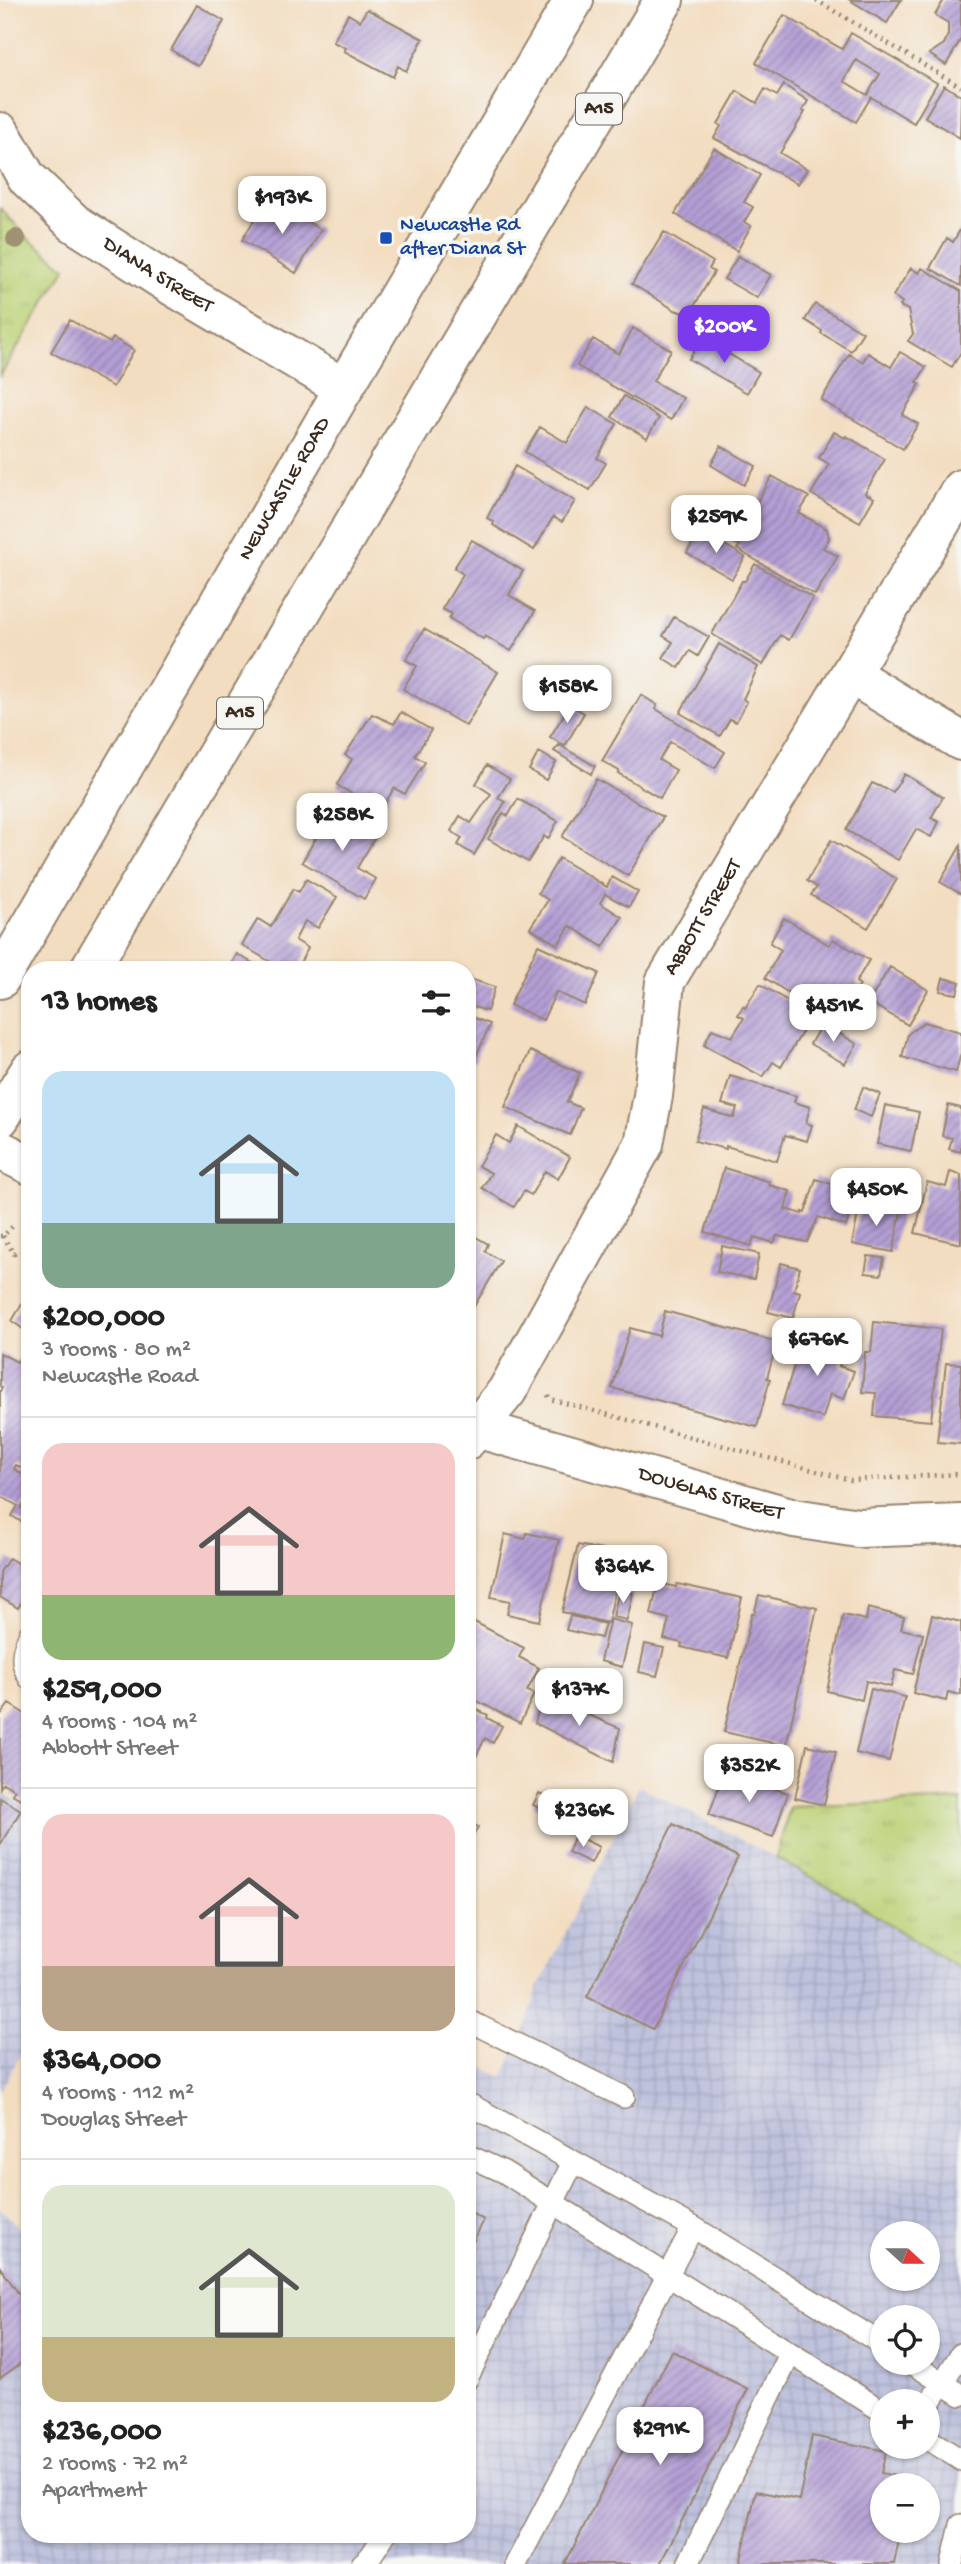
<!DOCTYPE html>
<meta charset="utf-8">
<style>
body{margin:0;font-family:"Gochi Hand",sans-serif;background:#f2f2f2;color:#222;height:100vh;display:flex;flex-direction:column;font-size:26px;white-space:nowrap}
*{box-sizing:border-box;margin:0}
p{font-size:23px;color:#767676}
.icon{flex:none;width:38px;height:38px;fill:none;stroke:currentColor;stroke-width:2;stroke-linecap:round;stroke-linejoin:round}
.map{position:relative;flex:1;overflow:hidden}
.side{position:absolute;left:21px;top:961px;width:455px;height:1582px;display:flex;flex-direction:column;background:#fff;border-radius:28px;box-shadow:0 2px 5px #0004}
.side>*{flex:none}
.needle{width:46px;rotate:111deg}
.tools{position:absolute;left:870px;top:2221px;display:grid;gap:14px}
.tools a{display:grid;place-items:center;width:70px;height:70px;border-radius:50%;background:#fff;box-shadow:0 2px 5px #0004;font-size:35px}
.price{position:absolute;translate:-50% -60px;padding:0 16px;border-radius:14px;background:#fff;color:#222;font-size:23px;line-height:46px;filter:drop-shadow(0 2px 4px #0008)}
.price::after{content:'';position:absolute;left:50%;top:42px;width:21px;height:16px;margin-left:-10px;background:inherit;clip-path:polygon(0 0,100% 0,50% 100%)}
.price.active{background:#7c3aed;color:#fff}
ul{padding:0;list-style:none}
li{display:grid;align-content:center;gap:14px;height:371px;padding:0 21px}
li+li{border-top:2px solid #e0e0e0}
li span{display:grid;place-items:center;height:217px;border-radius:21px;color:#555}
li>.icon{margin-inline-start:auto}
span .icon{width:126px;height:126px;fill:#fffc;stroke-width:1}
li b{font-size:30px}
h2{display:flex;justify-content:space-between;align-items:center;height:84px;padding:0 21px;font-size:30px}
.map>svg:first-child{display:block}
</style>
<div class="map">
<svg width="961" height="2564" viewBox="0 0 961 2564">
<defs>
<pattern id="industrial-grid" width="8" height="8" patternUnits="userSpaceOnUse" patternTransform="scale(1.75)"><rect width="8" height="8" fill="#bfc2dd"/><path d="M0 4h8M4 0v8" fill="none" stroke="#a5a7bd"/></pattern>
<pattern id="grass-tufts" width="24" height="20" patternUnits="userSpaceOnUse" patternTransform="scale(1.75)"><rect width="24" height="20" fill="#bbd276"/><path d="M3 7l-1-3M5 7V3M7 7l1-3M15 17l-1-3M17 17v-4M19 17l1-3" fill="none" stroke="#a2b466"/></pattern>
<pattern id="building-hatch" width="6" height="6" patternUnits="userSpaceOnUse" patternTransform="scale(1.75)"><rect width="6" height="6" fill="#b49fd5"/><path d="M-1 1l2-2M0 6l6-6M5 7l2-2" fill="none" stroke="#9482ac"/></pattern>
</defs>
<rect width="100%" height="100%" fill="#f6f6f2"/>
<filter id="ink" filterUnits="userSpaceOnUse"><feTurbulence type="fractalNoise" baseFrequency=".0143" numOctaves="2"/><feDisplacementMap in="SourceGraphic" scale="14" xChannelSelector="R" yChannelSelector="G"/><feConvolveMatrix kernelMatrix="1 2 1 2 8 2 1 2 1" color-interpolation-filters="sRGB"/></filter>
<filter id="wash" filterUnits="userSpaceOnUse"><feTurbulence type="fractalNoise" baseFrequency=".00686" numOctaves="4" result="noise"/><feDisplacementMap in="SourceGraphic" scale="28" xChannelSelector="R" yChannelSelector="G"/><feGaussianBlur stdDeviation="1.57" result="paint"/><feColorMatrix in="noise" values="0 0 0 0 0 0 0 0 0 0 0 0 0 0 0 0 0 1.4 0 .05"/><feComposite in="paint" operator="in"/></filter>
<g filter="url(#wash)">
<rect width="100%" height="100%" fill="#f3ddc0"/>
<path fill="url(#industrial-grid)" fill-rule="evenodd" d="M639 1786 830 1886 961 1970V2564H0V2207L30 2240V2534H467V2060L503 2077 526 2025 538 1988ZM882 2233H928V2278H882ZM882 2317H928V2362H882ZM882 2401H928V2446H882ZM882 2485H928V2530H882Z
M0 1791 30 1809V2037L0 2092Z"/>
<path fill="url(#grass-tufts)" stroke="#7b7e4a" stroke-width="2" d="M0 208 28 238 66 268 0 376Z
M961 1800V1970L830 1887 776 1858 790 1807Z"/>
<g id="blocks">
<path fill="url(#building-hatch)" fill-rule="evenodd" d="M850 0H901L887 23Z
M944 0H961V39L946 65 929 54 944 44 948 35V23L935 15Z
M197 5 224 21 198 66 171 50Z
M367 9 423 39 406 71 398 66 393 77 344 51 346 48 333 42 348 14 360 21Z
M784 15 842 49 851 33 937 83 914 123 871 97 856 122 756 63ZM856 60 880 74 867 95 844 81Z
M784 85 808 101 802 111 805 112 780 153 807 169 798 184 714 138 721 126 718 124 737 91 757 103 765 89 777 96Z
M944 85 961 96 960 138 925 117Z
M714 148 760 175 744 202 753 207 744 222 751 226 737 251 675 214Z
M274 201 321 230 296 273 242 240 257 215 264 219Z
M961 228V286L930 268 947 238 953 242Z
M664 232 713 262 709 269 714 272 689 315 675 310 632 284Z
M738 256 771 275 757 298 724 279Z
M911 268 919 273 922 268 961 291V352L952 367 908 341 913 334 908 310 900 306 902 302 893 296Z
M815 304 863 332 851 351 821 333 822 331 805 320Z
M70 320 110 343 113 338 134 350 113 387 51 352Z
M633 328 671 350 653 381 683 398 671 420 577 366 593 339 619 354Z
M702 338 759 372 747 393 689 359Z
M900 352 926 367 917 382 920 384 902 415 918 424 903 449 821 400 849 354 863 362 868 353 891 367Z
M624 396 659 418 647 438 612 417Z
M588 407 617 424 597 458 606 463 590 490 525 452 540 427 567 443Z
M834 432 845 438 846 436 885 459 865 493 874 498 860 522 811 494 829 464 819 458Z
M721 446 756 466 744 485 711 465Z
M515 466 575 501 562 522 553 517 534 550 493 525 494 522 487 518Z
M772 476 809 497 799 513 827 529 829 539 823 548 838 556 815 595 737 549 740 546 724 536 747 498 756 504Z
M700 530 745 557 732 579 687 553Z
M472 540 523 571 509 595 535 611 511 651 485 636 483 639 449 618 452 614 442 609 463 574 454 568Z
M755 564 813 598 789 640 780 635 763 665 712 634 742 581H745Z
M674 617 709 637 698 656 690 651 679 668 663 658 673 642 663 636Z
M424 629 498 672 466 726 403 689 417 666 406 660Z
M719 644 758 667 743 699 747 702 736 722 730 719 720 736 680 713Z
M641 695 657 705 656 709 725 752 715 768 670 742 659 760 676 770 660 798 618 773 619 771 602 761Z
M570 705 584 713 565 746 550 737Z
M401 712 431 730 415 756 425 762 405 794 394 788 381 811 337 785 352 759 345 755 372 714 394 724Z
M559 745 595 766 591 774 554 751Z
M539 752 556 762 546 780 529 770Z
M487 765 510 779 498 798 505 802 474 855 458 845 462 838 451 831 460 816 471 823 491 794 476 784Z
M904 774 943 797 931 818 939 822 931 837 916 829 898 860 846 830 872 783 893 792Z
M596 779 663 817 628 876 562 837Z
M518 799 558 821 548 839 544 836 528 862 488 839 503 813 508 816Z
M333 808 377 834 357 868 376 879 364 899 302 862Z
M831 840 897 879 868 928 811 895 817 887 807 881Z
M961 845V894L940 882Z
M559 858 607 887 612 877 638 892 629 907 605 894 600 903 622 917 603 947 570 926 558 945 530 928 548 900 538 893Z
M306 879 337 897 318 928 305 921 295 940 308 948 296 970H284L242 945 258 919 271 927 293 889 299 892Z
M784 918 829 945 833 939 869 960 856 982 860 985 838 1024 765 978 781 950 770 943Z
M538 945 599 973 585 1005 556 992 543 1020 510 1005Z
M237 954 264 970H228Z
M890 967 928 990 908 1025 869 1002Z
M467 978 495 987 487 1011 467 1005Z
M943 978 960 982 957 994 940 991Z
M760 984 812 1016 781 1067 773 1062 763 1077 704 1045 712 1029 732 1037 744 1018 738 1015 743 1006 745 1008Z
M467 1015 490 1024 474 1062 467 1059Z
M924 1022 961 1032V1053L956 1072 902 1057 908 1034Z
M822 1023 857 1044 845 1064 810 1044Z
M530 1051 580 1073 567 1102 581 1108 570 1135 505 1107Z
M730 1076 796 1096 794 1102 810 1107 806 1123 812 1125 807 1141 785 1135 777 1161 726 1146V1149L695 1141 704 1109 734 1118 737 1108 722 1104Z
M863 1087 880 1094 871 1117 854 1110Z
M885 1105 919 1112 911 1151 877 1144Z
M948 1105 961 1108V1152L949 1149 952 1138 942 1136Z
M518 1126 570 1157 558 1179 545 1171 531 1195 524 1191 514 1207 482 1188 491 1173 478 1166 496 1135 509 1143Z
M724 1168 770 1182 769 1185 790 1191 785 1209 802 1214V1212L805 1213 816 1179 857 1192 846 1226 818 1217 807 1242 777 1236 774 1243 754 1237 751 1246 705 1232Z
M950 1172 961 1175V1244L915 1233 927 1182 946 1187Z
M860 1204 901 1212 893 1252 852 1244Z
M467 1232 488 1244 485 1251 501 1261 467 1318Z
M722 1246 759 1254 754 1279 717 1272Z
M868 1256 884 1258 881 1275 865 1273Z
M781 1263 800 1268 794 1290 800 1292 793 1318 768 1312Z
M23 1302 30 1306V1334L12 1321Z
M665 1311 777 1342 767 1378 770 1379 757 1427 612 1388 630 1328 659 1336Z
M874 1322 941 1329 931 1421 874 1416 876 1393 862 1392 865 1352H871Z
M803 1336 845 1349 839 1366 854 1371 844 1399 830 1394 823 1418 782 1405Z
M30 1341V1473L16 1465 14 1469 30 1479V1493L21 1508 30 1513V1527L12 1516 18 1506 0 1496V1391L2 1388 0 1386V1353L17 1362Z
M946 1363 961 1364V1444L937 1442Z
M527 1533 559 1540 539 1621 507 1614 510 1601 491 1597 505 1534 525 1539Z
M578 1545 602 1550 596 1578 617 1582 608 1623 562 1612Z
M9 1558 30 1571V1588L18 1608 0 1597V1572Z
M658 1583 676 1587 677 1584 742 1598 728 1658 681 1647 682 1643 664 1639 669 1619 651 1614Z
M619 1590 633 1593 627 1620 613 1617Z
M759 1595 817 1608 786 1746 724 1732 752 1613 754 1614Z
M868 1608 904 1617 901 1629 923 1634 913 1674 895 1670 891 1687 866 1681 862 1700 827 1691 843 1615 866 1620Z
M932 1615 961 1622V1695L948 1692 946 1701 913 1693Z
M570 1616 605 1624 601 1638 566 1630Z
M467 1618 524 1648 519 1657 539 1668 527 1691 534 1694 520 1723 467 1696Z
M610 1619 632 1625 622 1667 600 1661Z
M645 1644 664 1648 657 1676 639 1672Z
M871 1689 905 1697 889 1761 856 1753Z
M542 1696 620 1728 613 1762 535 1723Z
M9 1704 30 1717 23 1730 27 1733 30 1729V1804L12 1794 15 1790 3 1783 0 1788V1716Z
M467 1705 488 1715 487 1718 502 1726 493 1743 485 1738 473 1763 467 1760Z
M807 1745 836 1752 824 1805 795 1798Z
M724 1772 788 1793 773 1837 709 1815Z
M539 1793 569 1807 564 1820 533 1805Z
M0 1798 21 1810 0 1845Z
M467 1821 478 1827 467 1847Z
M673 1824 738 1857 653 2029 587 1997Z
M575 1835 599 1847 591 1863 568 1852Z
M467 2211 484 2220 467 2254Z
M0 2267 26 2304 30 2302V2357L0 2378Z
M672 2351 748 2389 660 2564H565Z
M812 2436 886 2451 881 2473 911 2479 910 2485H882V2530H901L894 2564H740L756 2491 799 2500Z"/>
</g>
</g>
<g filter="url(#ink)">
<use href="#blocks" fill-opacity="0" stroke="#97846f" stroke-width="2"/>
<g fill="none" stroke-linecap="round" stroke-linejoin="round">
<defs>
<path id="lane" d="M30 1634C21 1651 20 1664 30 1679
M467 2020 624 2097
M467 2103 693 2227 882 2344
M467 2155 504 2172 882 2411
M910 2362 961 2395
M467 2379 573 2162
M928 2406 961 2354
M928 2439 961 2460
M362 2564 370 2557 385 2534
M516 2564 693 2227
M688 2564 790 2354
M952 2564 961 2525"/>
<g id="street">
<path id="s1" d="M0 132 27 178 74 223 174 287 344 388"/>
<path d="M850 674 961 741"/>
<path id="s2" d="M467 1440 507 1391 644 1144 653 1096 665 982 961 489"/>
</g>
<g id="secondary">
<path d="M0 1150 30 1165"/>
<path id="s3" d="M467 1423 476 1428 794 1518 858 1528 961 1524"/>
</g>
<g id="highway">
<path d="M89 970 664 0"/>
<path id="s4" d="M0 979 344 388 574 0"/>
<path d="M0 1118 30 1070"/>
</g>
</defs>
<use href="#lane" stroke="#97846f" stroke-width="24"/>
<use href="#street" stroke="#97846f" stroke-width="42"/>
<use href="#secondary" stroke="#97846f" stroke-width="42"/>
<use href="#highway" stroke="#97846f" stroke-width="42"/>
<path stroke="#97846f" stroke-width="4.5" stroke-dasharray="2 5" stroke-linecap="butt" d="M816 0 961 87
M0 1236H3L15 1224
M3 1236 14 1254 30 1250
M548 1395 550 1399 850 1480 961 1474"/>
<use href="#lane" stroke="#fff" stroke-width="21"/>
<use href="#street" stroke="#fff" stroke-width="38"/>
<use href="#secondary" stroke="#fff" stroke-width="38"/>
<use href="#highway" stroke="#fff" stroke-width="38"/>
</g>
<circle fill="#9f9273" cx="16" cy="239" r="10"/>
</g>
<rect fill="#1a4fb4" stroke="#f6f6f2" stroke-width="2.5" x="379" y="231" width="14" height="14" rx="3.5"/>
<g text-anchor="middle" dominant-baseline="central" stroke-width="7" stroke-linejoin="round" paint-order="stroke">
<g fill="#f6f6f2" stroke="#73675e" stroke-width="2">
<rect x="576" y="93.5" width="46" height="31" rx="5"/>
<rect x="217" y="697.5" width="46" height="31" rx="5"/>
</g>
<g font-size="19" font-weight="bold" fill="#3b2a1e">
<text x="599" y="109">A15</text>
<text x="240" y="713">A15</text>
</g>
<g font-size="21" fill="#164399" stroke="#f6f6f2" text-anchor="start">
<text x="400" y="226">Newcastle Rd<tspan x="400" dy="24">after Diana St</tspan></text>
</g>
<g font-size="21" fill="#3b2a1e" stroke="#f6f6f2">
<text stroke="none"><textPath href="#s1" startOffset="217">DIANA STREET</textPath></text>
<text stroke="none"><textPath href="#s4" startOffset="567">NEWCASTLE ROAD</textPath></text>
<text stroke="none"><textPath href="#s2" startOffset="584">ABBOTT STREET</textPath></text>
<text stroke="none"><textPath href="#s3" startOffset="254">DOUGLAS STREET</textPath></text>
</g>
</g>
</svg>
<div class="tools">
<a><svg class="needle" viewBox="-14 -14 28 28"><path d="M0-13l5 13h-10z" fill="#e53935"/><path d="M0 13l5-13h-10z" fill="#767676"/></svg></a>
<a><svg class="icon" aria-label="locate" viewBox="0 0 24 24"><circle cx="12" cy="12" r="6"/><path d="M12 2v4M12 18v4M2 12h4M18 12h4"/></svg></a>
<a>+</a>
<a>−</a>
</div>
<b class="price" style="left:282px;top:236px">$193K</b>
<b class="price active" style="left:724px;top:365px">$200K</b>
<b class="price" style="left:716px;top:555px">$259K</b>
<b class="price" style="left:567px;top:725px">$158K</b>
<b class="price" style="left:342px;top:853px">$258K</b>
<b class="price" style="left:833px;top:1044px">$451K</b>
<b class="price" style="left:876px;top:1228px">$450K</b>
<b class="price" style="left:817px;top:1378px">$676K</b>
<b class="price" style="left:623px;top:1605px">$364K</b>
<b class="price" style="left:579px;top:1728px">$137K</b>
<b class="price" style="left:749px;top:1804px">$352K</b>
<b class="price" style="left:583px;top:1849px">$236K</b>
<b class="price" style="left:660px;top:2467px">$291K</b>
<section class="side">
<h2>13 homes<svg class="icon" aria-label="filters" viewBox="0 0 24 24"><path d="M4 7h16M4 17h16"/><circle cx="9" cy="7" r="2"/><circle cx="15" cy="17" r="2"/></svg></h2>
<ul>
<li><span style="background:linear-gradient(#bfe0f5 70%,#7fa58c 0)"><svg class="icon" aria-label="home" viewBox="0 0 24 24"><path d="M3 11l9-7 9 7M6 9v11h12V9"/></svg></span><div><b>$200,000</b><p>3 rooms · 80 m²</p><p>Newcastle Road</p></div></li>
<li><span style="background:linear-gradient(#f6c9c9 70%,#8fb573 0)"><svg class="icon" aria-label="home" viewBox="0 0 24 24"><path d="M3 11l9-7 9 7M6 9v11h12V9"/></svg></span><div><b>$259,000</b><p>4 rooms · 104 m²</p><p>Abbott Street</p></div></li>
<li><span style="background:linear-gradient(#f6c9c9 70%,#b9a48a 0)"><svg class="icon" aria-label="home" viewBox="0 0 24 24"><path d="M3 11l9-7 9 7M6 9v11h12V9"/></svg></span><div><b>$364,000</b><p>4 rooms · 112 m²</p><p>Douglas Street</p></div></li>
<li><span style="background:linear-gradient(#dfe7d0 70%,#c2b280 0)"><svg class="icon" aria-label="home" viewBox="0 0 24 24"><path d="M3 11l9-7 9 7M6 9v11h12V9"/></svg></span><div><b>$236,000</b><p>2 rooms · 72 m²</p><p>Apartment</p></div></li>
</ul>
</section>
</div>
